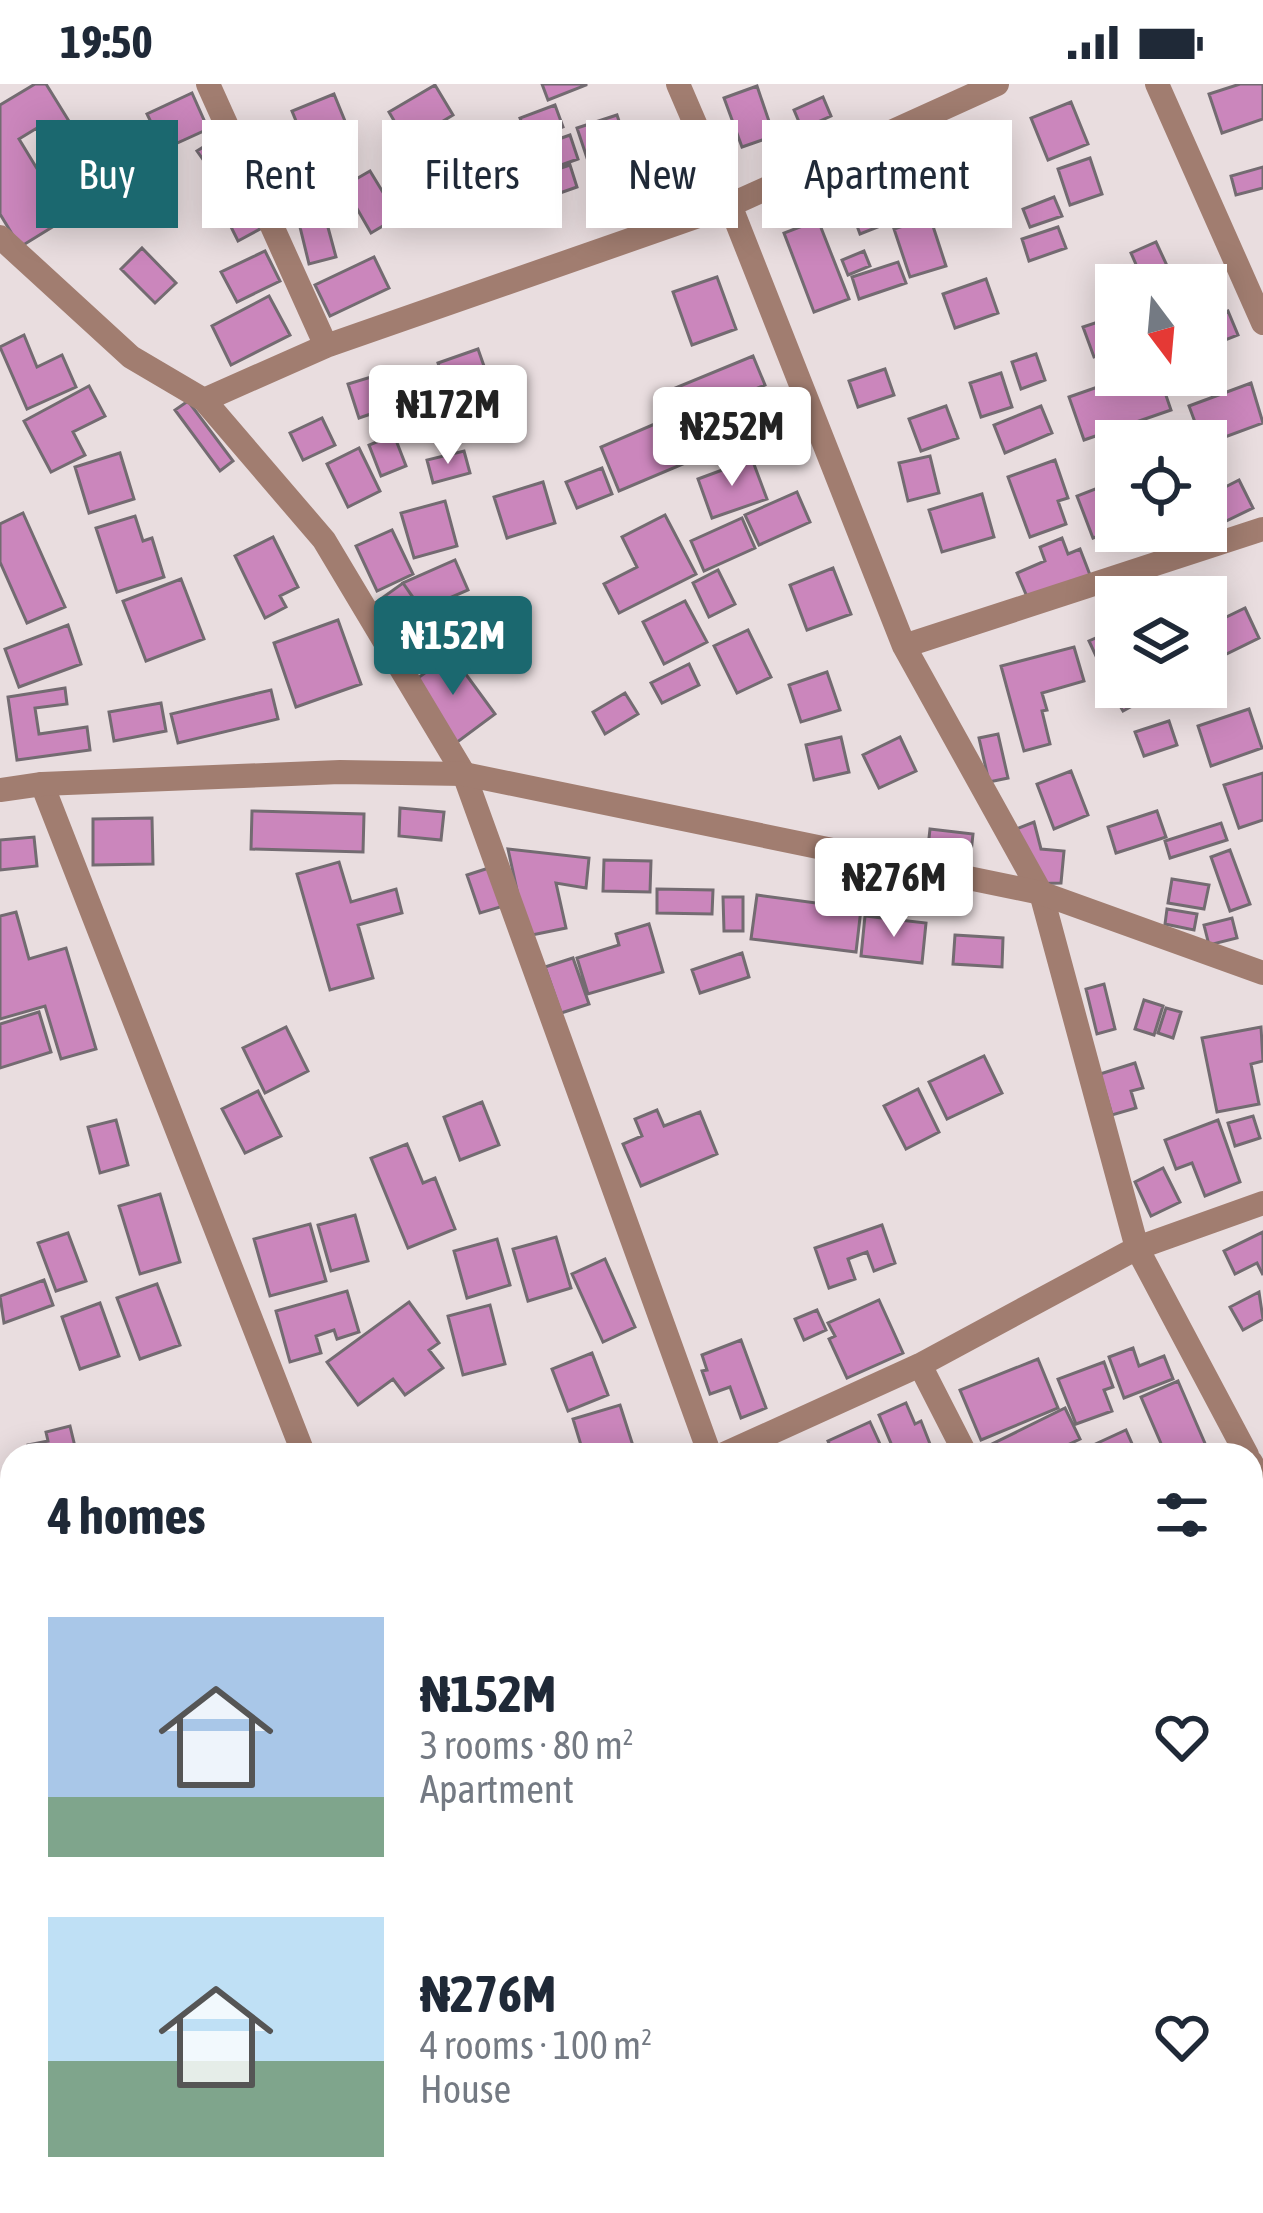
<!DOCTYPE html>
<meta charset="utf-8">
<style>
body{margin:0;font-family:"Asap Condensed",sans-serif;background:#f2f2f3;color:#1f2937;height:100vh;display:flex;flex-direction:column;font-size:45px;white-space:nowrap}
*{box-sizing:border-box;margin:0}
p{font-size:39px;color:#747a83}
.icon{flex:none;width:66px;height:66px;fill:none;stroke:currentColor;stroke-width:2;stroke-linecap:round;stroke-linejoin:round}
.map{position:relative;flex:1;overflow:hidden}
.drawer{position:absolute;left:0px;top:1359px;width:1263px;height:771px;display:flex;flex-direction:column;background:#fff;border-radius:36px 36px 0 0;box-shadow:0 6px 30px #0003}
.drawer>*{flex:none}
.hud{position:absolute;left:36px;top:36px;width:1191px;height:108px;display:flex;gap:24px}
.needle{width:78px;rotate:164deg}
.tools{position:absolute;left:1095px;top:180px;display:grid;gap:24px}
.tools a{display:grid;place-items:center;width:132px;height:132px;border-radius:0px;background:#fff;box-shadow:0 6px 30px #0003;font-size:60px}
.price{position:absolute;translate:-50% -102px;padding:0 27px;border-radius:12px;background:#fff;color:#222;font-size:39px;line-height:78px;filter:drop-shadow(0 3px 6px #0008)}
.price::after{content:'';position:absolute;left:50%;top:72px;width:36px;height:27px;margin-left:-18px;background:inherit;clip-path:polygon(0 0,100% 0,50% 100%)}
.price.selected{background:#1b686f;color:#fff}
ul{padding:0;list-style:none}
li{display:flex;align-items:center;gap:36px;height:300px;padding:0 48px}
li span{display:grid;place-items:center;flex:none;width:336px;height:240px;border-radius:0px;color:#555}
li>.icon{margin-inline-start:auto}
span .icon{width:144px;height:144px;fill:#fffc;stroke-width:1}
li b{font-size:51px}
h2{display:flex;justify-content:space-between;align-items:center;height:144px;padding:0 48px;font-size:51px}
.pill{padding:0 42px;border-radius:0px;background:#fff;box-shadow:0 6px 30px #0003;font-size:42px;line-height:108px}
.pill.selected{background:#1b686f;color:#fff}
.status{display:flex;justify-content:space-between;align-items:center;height:84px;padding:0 60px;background:#fff;direction:ltr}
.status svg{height:33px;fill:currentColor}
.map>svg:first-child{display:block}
</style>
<div class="status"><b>19:50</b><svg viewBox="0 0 49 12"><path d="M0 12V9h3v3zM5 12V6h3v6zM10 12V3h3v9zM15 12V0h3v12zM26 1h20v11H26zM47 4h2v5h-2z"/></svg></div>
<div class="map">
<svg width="1263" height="2129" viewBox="0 0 1263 2129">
<rect width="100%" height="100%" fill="#e9dddf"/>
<path fill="#cb86bc" stroke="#736b71" stroke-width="3" d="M35 0H46L106 97 80 114 37 44 19 55 67 134 20 163 0 130V21Z
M542 0H586V1L548 16Z
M1240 0H1263V35L1222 49 1209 10Z
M435 1 453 31 407 59 389 28Z
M757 2 774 52 742 63 724 14Z
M192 9 208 45 164 65 147 30Z
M334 10 349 47 307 64 292 27Z
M823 13 831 32 802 45 794 26Z
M1071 18 1088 60 1048 76 1031 34Z
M555 21 563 43 529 56 520 34Z
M617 31 644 112 604 125 577 44Z
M570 51 578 75 547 86 539 62Z
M216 55 232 79 214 91 197 67Z
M532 59 544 91 482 114 470 81Z
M977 66 986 92 962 101 953 75Z
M437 71 465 116 429 138 401 93Z
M1090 74 1102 110 1070 121 1058 85Z
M300 80 306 94 277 107 271 93Z
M570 81 577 103 557 110 549 88Z
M1263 83V104L1236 111 1231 92Z
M370 87 398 133 371 149 344 102Z
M230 91 242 111 218 126 205 106Z
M862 100 878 143 860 150 844 106Z
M1054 113 1062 132 1030 143 1023 125Z
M250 123 260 145 238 157 227 135Z
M930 133 946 182 910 193 894 145Z
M326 136 336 173 309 180 300 143Z
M818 136 849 215 814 228 784 149Z
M1058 143 1066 164 1029 177 1022 155Z
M1156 158 1176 201H1145L1131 169Z
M142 164 176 199 155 219 121 185Z
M265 167 280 197 237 218 221 188Z
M864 167 870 182 848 191 842 176Z
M374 173 389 204 330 232 315 201Z
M898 178 906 199 859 215 852 193Z
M717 193 736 245 692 261 673 208Z
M986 195 998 229 955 244 943 210Z
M269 212 290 251 231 281 212 242Z
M1228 227 1238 251 1210 262 1206 236Z
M1116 232V266L1094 273 1083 243Z
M24 251 37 283 62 271 76 303 27 325 0 263Z
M478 265 497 319 456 332 438 279Z
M1036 270 1045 296 1021 305 1012 278Z
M753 272 765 301 722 319 735 350 688 369 663 309Z
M1208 272 1217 292 1185 305 1179 291H1206Z
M885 285 894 311 858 323 849 297Z
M384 289 394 322 359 334 348 300Z
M1001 289 1012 323 981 333 970 299Z
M1132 291H1159L1171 326 1084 356 1069 313Z
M1251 299 1263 339 1206 360 1202 357 1189 322Z
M89 302 105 332 73 348 85 371 51 388 24 337Z
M188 317 233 377 220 387 175 326Z
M946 322 958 354 921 367 909 335Z
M1041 322 1052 349 1005 369 994 341Z
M772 324 792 361 764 376 744 340Z
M322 334 335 361 303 376 290 349Z
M664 336 683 380 619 407 601 363Z
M394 351 406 382 381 392 369 361Z
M359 364 380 407 348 423 327 380Z
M464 367 470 389 433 399 427 376Z
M120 369 134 415 89 429 75 383Z
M930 372 939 409 908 417 899 379Z
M752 375 767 415 712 434 698 395Z
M1055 376 1068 414 1058 417 1066 440 1030 453 1008 393Z
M602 384 612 410 577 424 566 398Z
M1239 396 1253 424 1220 440 1206 413Z
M1116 397V446L1093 454 1077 412Z
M543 398 555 439 507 454 494 413Z
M797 408 810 438 759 461 745 431Z
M982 410 994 453 942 468 929 426Z
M445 417 457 462 414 474 401 429Z
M23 429 65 523 27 539 0 478V440Z
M665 431 696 490 619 529 604 500 637 483 622 453Z
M135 432 143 457 152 454 164 493 117 508 96 444Z
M742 434 755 464 704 487 691 457Z
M392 446 413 490 377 507 356 462Z
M273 453 298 503 280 512 286 523 265 534 235 472Z
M1062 454 1068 470 1080 465 1090 491 1028 515 1017 489 1045 477 1040 463Z
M455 476 468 506 422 526 403 499Z
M833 484 851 530 807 546 790 501Z
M718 486 735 520 709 533 693 499Z
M181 495 204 555 146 577 123 517Z
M403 499 433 543 398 567 368 524Z
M685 517 707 558 664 580 643 538Z
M1245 524 1259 554 1206 580V543Z
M338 536 361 600 296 623 274 559Z
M68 541 81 580 19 603 5 565Z
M1116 545V578L1102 585 1089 557Z
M748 546 771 593 737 609 714 562Z
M1074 563 1084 597 1042 609 1047 626 1042 627 1050 660 1024 667 1001 582Z
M451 570 495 630 456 659 411 599Z
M689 580 699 601 662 619 651 599Z
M827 588 840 626 801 638 789 601Z
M1116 596V603H1167L1123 627 1108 601Z
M65 604 67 620 35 624 39 650 87 643 90 666 17 676 8 613Z
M271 606 278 635 178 659 171 630Z
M625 609 638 630 605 650 593 628Z
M161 619 166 647 114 657 109 628Z
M1249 625 1262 664 1211 682 1198 642Z
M1169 637 1177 661 1144 672 1135 648Z
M998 650 1008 694 989 698 979 654Z
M841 653 849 688 814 696 806 661Z
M900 653 916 687 879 704 863 671Z
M1071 687 1088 731 1054 745 1037 700Z
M1263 689V736L1239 744 1224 701Z
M400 724 444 728 441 756 399 752Z
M252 727 364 730 363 768 251 765Z
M1157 727 1166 753 1116 769 1108 743Z
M152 734 153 780 93 781V735Z
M1034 738 1041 765 1064 767 1061 799 1024 800 1009 748Z
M1221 739 1227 756 1170 774 1165 757Z
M930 745 973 750 970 778 927 772Z
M34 753 37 782 0 786V756Z
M508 765 589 774 586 804 556 799 566 844 527 852Z
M1230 766 1250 820 1230 827 1211 773Z
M604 776 651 777 650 808 603 807Z
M339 778 351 818 396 805 402 829 358 841 373 894 330 906 297 790Z
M495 782 507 821 480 829 467 791Z
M1172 795 1209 801 1204 825 1168 819Z
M657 805 713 806 712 830 657 829Z
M757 811 861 825 856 868 751 855Z
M723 813H743V847H724Z
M1167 825 1197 830 1194 846 1165 840Z
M16 828 29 875 66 864 96 965 61 975 45 922 0 935V832Z
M865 832 926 839 922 879 861 872Z
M1232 834 1237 854 1209 861 1204 841Z
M649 840 663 888 588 910 577 874 619 861 616 850Z
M955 851 1003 854 1002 883 953 880Z
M742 869 749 893 700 909 692 886Z
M573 874 589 920 561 929 545 883Z
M1104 900 1115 945 1097 950 1086 905Z
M1144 916 1163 922 1154 951 1135 945Z
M1166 924 1181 928 1173 954 1158 949Z
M39 928 51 968 0 984V940Z
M286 943 308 987 265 1009 243 964Z
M1261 943 1263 977 1251 980 1259 1020 1217 1028 1202 954Z
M984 972 1002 1009 947 1035 929 998Z
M1135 979 1143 1004 1131 1007 1136 1024 1112 1031 1100 990Z
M918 1005 939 1048 906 1065 884 1022Z
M258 1007 281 1052 245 1069 222 1025Z
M482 1018 499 1061 460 1076 444 1033Z
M657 1026 664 1042 700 1028 717 1070 641 1102 623 1060 642 1052 635 1035Z
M1253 1032 1260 1054 1235 1062 1228 1039Z
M116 1036 128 1081 100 1089 88 1043Z
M1218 1036 1240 1098 1205 1112 1192 1079 1176 1085 1165 1056Z
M407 1060 423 1099 435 1094 455 1145 408 1164 371 1074Z
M1163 1084 1180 1118 1151 1132 1135 1098Z
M160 1110 180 1178 140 1190 119 1122Z
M355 1131 368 1177 331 1187 318 1141Z
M310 1140 326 1197 270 1212 254 1155Z
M882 1141 895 1179 874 1187 867 1168 848 1175 855 1195 829 1204 815 1164Z
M1263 1148V1191L1257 1179 1235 1190 1224 1167Z
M68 1149 86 1197 56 1207 38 1159Z
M556 1153 571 1204 528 1217 513 1165Z
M497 1155 510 1201 467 1214 454 1167Z
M605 1175 635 1243 603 1258 572 1190Z
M44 1196 53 1221 4 1239 0 1212Z
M157 1200 180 1261 140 1275 117 1214Z
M347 1207 359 1248 337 1255 334 1246 316 1252 321 1269 290 1278 276 1227Z
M1259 1208 1263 1235 1243 1246 1230 1223Z
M879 1216 903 1269 847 1294 829 1255 835 1252 828 1239Z
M409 1218 439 1259 429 1266 443 1284 405 1311 393 1295 358 1321 327 1278Z
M100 1219 119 1272 80 1285 62 1233Z
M490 1221 505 1280 463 1291 448 1232Z
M817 1226 826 1246 804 1256 795 1235Z
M741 1256 766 1324 741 1334 730 1303 710 1310 702 1287 707 1286 702 1271Z
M1133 1264 1139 1282 1164 1272 1173 1295 1124 1314 1109 1273Z
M592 1269 608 1311 568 1327 552 1285Z
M1038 1275 1058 1324 981 1356 960 1306Z
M1104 1278 1113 1303 1104 1306 1112 1327 1076 1340 1058 1295Z
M1178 1297 1210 1371H1166L1141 1313Z
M906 1319 915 1340 921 1337 930 1360 922 1364 925 1371H896L879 1331Z
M620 1321 635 1368 584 1371 573 1335Z
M1065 1324 1080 1355 1046 1371H990L986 1363Z
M870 1338 885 1371H834L828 1357Z
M70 1342 77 1371H30L28 1361 48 1357 46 1348Z
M1126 1346 1137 1371H1092L1089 1363Z
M1251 1495 1263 1522V1565L1251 1570Z
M12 1549V1592L0 1596V1554Z
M1251 1602 1263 1634V1671L1251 1675Z
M1251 1742 1263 1777V1813L1251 1817Z
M12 1792V1823L0 1826V1795Z
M1263 1822V1907L1251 1910V1880L1261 1876 1251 1848V1825Z
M12 1876V1924L4 1926 0 1880Z
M1263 1913V1992L1251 1995V1916Z
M753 2118H791L793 2129 822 2122 821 2118H858L860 2129H756Z
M888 2118H942L946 2129H892Z"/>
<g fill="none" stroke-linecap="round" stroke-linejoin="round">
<path stroke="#a17d70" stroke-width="24" d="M208 0 326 262
M678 0 730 121 904 562 1041 809 1137 1164 1247 1371
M1157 0 1263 239
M0 153 131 273 204 316 324 456 464 690 710 1371
M204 316 326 262 730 121 997 0
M904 562 1263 445
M42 700 304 1371
M920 1281 966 1371
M722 1371 920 1281 1137 1164 1263 1119
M1251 1378 1263 1401
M0 1729 12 1723
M0 2014 12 2054
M1251 2105 1259 2129
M31 2118 34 2129
M348 2118 352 2129
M610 2118 614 2129
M892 2118 896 2129
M999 2118 1003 2129"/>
<path stroke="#a17d70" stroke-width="24" d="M0 706 42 700 340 688 464 690 1041 809 1263 889"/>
</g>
</svg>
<div class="tools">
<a><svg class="needle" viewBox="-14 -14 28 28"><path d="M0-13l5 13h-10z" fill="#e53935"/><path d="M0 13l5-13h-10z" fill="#747a83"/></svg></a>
<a><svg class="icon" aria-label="locate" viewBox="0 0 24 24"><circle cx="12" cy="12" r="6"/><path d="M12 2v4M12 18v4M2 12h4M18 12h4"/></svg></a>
<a><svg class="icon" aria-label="layers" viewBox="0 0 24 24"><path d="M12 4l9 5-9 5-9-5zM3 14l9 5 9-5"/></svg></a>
</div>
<b class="price" style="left:448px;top:383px">₦172M</b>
<b class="price" style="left:732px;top:405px">₦252M</b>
<b class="price selected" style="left:453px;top:614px">₦152M</b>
<b class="price" style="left:894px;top:856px">₦276M</b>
<div class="hud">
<a class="pill selected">Buy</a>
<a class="pill">Rent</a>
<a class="pill">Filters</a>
<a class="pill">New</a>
<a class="pill">Apartment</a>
</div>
<section class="drawer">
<h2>4 homes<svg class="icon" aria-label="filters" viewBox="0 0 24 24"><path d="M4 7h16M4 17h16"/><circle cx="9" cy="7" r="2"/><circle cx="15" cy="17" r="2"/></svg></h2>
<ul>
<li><span style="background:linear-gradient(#a9c7e8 75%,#7fa58c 0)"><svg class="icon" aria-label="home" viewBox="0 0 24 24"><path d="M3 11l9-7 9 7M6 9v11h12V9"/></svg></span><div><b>₦152M</b><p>3 rooms · 80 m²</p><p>Apartment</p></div><svg class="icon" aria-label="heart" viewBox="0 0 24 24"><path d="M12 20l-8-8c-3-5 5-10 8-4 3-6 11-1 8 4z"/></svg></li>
<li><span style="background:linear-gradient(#bfe0f5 60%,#7fa58c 0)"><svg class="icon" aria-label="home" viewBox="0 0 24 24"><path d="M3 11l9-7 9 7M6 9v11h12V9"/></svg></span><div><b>₦276M</b><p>4 rooms · 100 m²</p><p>House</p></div><svg class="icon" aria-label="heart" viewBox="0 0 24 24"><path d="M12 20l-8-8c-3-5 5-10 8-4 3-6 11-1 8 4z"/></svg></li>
</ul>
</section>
</div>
